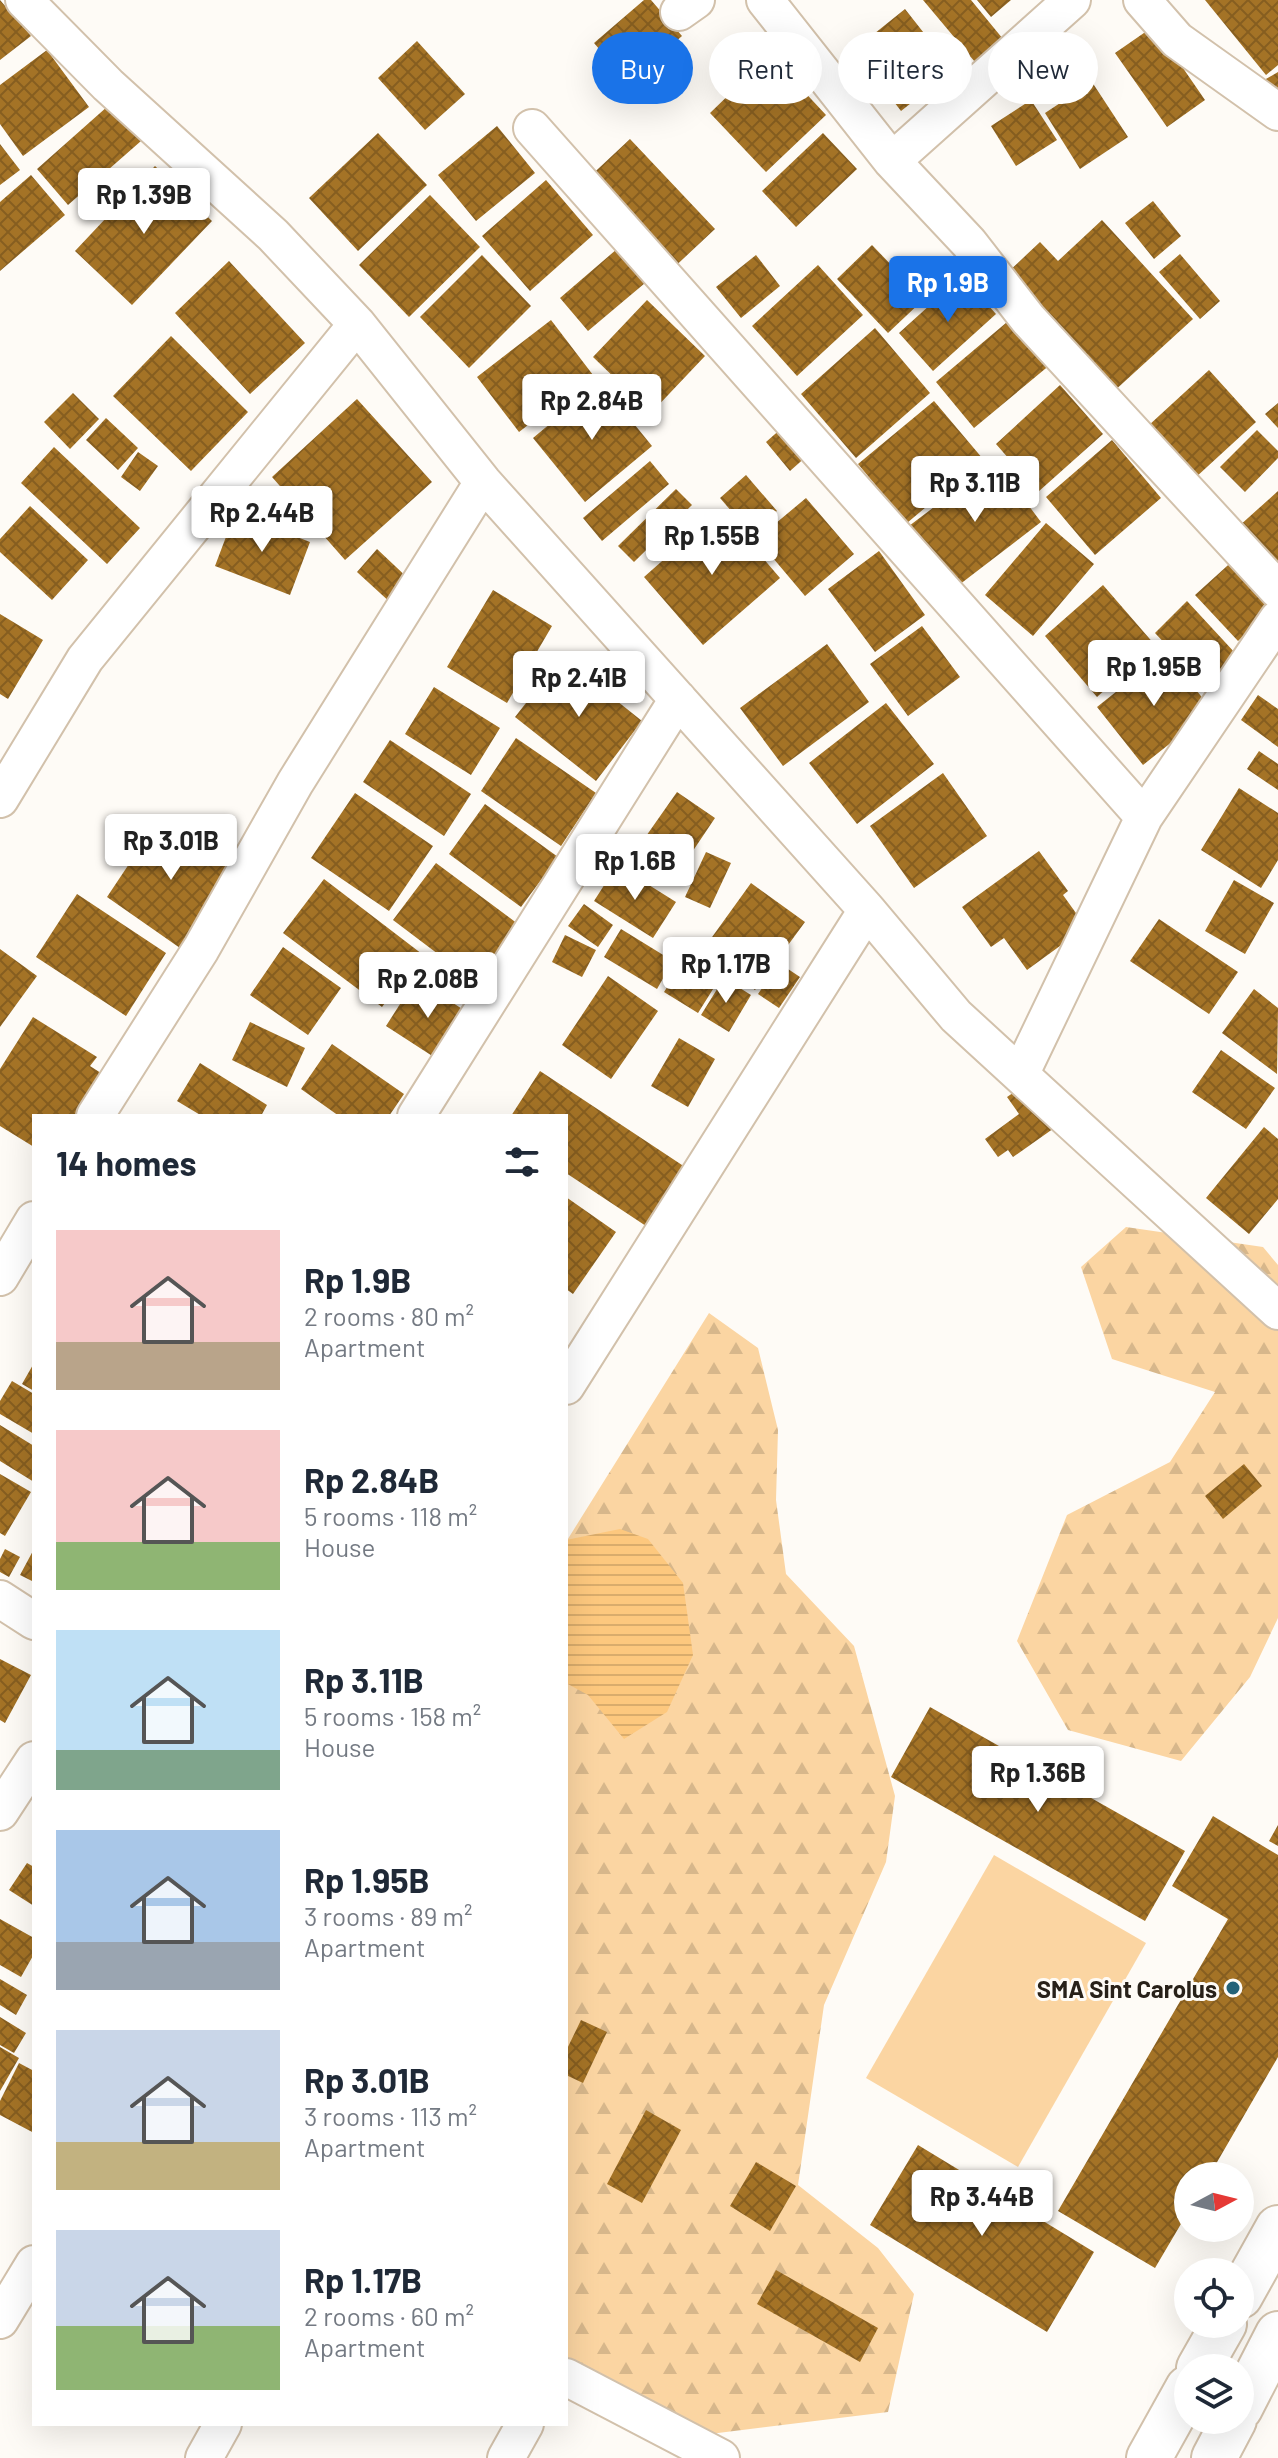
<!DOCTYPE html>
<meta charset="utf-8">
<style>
body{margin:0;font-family:Barlow,sans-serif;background:#f6f6f7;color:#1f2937;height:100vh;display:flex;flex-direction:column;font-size:30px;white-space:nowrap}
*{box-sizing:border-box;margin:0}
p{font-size:26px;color:#747a83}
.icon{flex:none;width:44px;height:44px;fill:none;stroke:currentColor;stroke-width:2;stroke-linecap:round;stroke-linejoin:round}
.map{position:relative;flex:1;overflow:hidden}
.panel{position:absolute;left:32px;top:1114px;width:536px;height:1312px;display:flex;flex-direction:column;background:#fff;border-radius:0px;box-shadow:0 8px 32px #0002}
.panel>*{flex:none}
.top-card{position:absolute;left:592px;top:32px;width:566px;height:72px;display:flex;gap:16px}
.needle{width:52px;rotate:83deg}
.buttons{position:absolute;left:1174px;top:2162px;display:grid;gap:16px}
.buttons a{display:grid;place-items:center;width:80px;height:80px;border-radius:50%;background:#fff;box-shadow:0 8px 32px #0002;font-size:40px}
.price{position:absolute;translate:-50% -68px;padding:0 18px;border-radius:8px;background:#fff;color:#222;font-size:26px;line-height:52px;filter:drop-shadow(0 2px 4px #0008)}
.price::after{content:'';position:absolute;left:50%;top:48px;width:24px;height:18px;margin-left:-12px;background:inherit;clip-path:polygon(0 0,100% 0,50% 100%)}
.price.on{background:#1a73e8;color:#fff}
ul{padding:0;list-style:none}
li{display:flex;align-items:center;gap:24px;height:200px;padding:0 24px}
li span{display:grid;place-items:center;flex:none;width:224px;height:160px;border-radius:0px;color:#555}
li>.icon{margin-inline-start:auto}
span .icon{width:96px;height:96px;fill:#fffc;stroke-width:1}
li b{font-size:34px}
h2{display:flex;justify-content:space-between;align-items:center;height:96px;padding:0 24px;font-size:34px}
.pill{padding:0 28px;border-radius:36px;background:#fff;box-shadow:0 8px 32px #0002;font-size:28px;line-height:72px}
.pill.on{background:#1a73e8;color:#fff}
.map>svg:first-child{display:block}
</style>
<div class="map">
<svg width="1278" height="2458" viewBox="0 0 1278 2458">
<defs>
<pattern id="forest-firs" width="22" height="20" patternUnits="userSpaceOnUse" patternTransform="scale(2)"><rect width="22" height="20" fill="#fbd5a2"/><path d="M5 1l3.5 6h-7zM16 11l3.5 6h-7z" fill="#d7b78b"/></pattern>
<pattern id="water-rules" width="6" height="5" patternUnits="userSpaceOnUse" patternTransform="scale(2)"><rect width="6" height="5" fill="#fdc87e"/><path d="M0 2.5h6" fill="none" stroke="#d9ac6c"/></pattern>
<pattern id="building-cross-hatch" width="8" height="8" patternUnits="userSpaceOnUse" patternTransform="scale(2)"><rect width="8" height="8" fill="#a47326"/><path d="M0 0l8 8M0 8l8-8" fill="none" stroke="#865e20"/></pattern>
</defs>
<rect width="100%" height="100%" fill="#fefbf6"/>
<path fill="#fbd5a2" d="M994 1855 1146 1943 1018 2167 866 2078Z"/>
<path fill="url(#forest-firs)" d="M1126 1227 1263 1247 1278 1265V1618L1250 1677 1181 1761 1068 1730 1017 1641 1067 1515 1170 1462 1215 1392 1112 1359 1081 1267Z
M709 1313 758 1348 778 1430 776 1500 786 1574 854 1646 895 1796 886 1862 824 2005 798 2185 878 2248 914 2294 888 2412 702 2435 566 2364V1542Z"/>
<path fill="url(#water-rules)" d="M620 1529 648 1539 683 1583 693 1655 667 1712 624 1739 588 1695 566 1683V1540Z"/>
<path fill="url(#building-cross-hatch)" d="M0 0 31 36 0 60Z
M644 0H651L682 36 628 83 594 43Z
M923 0H971L1003 39 975 62Z
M977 0H1011L991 17Z
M1205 0H1278V65L1266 75Z
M905 9 953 70 901 111 854 50Z
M1154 26 1205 100 1167 127 1115 53Z
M417 41 465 94 425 130 378 78Z
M47 50 89 107 23 156 0 124V85Z
M770 55 826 115 766 172 710 113Z
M1278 72V96L1259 83Z
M1092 82 1128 137 1080 169 1045 113Z
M117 98 149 134 68 205 37 169Z
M1031 100 1057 140 1016 166 991 126Z
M497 126 535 173 476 221 438 175Z
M378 133 427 185 358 251 309 198Z
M823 133 857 169 796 227 762 191Z
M630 139 715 229 668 273 583 183Z
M0 144 20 170 0 185Z
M155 166 212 221 132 305 75 251Z
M31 175 65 215 0 271V202Z
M546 180 593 235 530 291 482 236Z
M430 195 480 247 409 317 359 265Z
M1153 201 1181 236 1154 259 1125 223Z
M1102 220 1193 319 1112 393 1005 275 1040 242 1058 261Z
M872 245 924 299 888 333 837 279Z
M617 249 645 283 588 331 560 298Z
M1180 254 1220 301 1200 319 1159 272Z
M482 255 531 306 469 368 420 317Z
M756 255 780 286 741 318 716 287Z
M229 261 305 343 250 394 175 313Z
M818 265 863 315 797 376 752 326Z
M962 276 996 314 933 371 899 333Z
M647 300 705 356 651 413 593 357Z
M1013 317 1051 364 974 428 936 382Z
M551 320 593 375 519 432 477 377Z
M875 328 930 393 856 458 801 394Z
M171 336 248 412 191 471 113 396Z
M1209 370 1256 422 1195 478 1148 426Z
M600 382 652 446 585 502 533 438Z
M1060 385 1103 434 1038 492 996 444Z
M73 393 99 419 70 449 44 422Z
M357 399 432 482 345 560 272 477Z
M934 401 983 459 907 523 858 464Z
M1278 403V428L1265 414Z
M106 418 138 448 118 470 86 440Z
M783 427 808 455 790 471 766 442Z
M1257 430 1278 451V458L1245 492 1220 467Z
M1112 440 1161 498 1095 555 1046 497Z
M54 447 140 528 107 564 21 483Z
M138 452 158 466 140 491 121 477Z
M650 461 669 484 602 541 583 518Z
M995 461 1041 522 955 588 909 526Z
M746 475 777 511 751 534 720 498Z
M676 489 692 505 634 562 618 546Z
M1278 491V570L1238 527Z
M806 498 854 554 805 596 757 539Z
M30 506 88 560 52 600 0 552V539Z
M721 509 780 578 703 645 644 577Z
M235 513 310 542 290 595 215 566Z
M1046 523 1094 564 1033 636 985 595Z
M377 549 412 582 392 604 357 572Z
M879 551 925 615 875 652 828 589Z
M1237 557 1278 603 1238 641 1195 595Z
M1103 585 1155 645 1097 697 1045 636Z
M493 590 552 626 507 703 447 667Z
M1187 601 1236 654 1204 685 1155 633Z
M0 614 43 640 8 699 0 694Z
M922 626 960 677 908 716 870 664Z
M827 644 869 702 783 766 740 708Z
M1166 652 1212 710 1143 765 1097 707Z
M562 657 642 721 596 781 515 717Z
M434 687 500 728 471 775 405 734Z
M1258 695 1278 709V747L1241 720Z
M886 703 934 764 857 824 809 763Z
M516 738 596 793 561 846 481 791Z
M390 740 471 794 444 836 363 782Z
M1259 751 1278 764V790L1247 769Z
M943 773 987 836 914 888 870 826Z
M1239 788 1278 813V860L1261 888 1201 850Z
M677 792 715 818 676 876 637 849Z
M355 793 433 846 389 911 311 858Z
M485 804 558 857 521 907 449 854Z
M161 816 236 867 180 948 107 897Z
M1039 851 1068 891 1063 895 1086 927 1027 970 1004 938 991 947 962 907Z
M706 852 731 863 710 908 685 897Z
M436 863 522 927 479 985 393 920Z
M617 865 676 902 653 938 594 901Z
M324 879 422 954 382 1007 283 933Z
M1234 880 1274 903 1245 954 1205 931Z
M751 883 805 922 755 990 702 951Z
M77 894 166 953 126 1016 36 957Z
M584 904 613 925 598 947 568 926Z
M1159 919 1238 972 1209 1014 1130 961Z
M621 929 673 961 657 989 604 957Z
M565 935 596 950 582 977 552 962Z
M283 947 341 988 308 1035 250 995Z
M0 949 37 976 0 1027Z
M691 950 725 970 698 1013 664 992Z
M779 963 800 977 779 1008 758 994Z
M608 976 658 1011 611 1079 562 1045Z
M724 978 751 995 729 1032 701 1015Z
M416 979 470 1014 440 1061 386 1026Z
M1254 989 1278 1008 1277 1074 1222 1033Z
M33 1017 97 1057 90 1066 104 1075 78 1116H34V1147L0 1126V1069Z
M250 1022 305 1048 287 1087 232 1060Z
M679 1038 715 1059 688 1107 651 1086Z
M332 1044 404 1094 389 1116H339L301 1089Z
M1221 1050 1275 1088 1246 1129 1192 1092Z
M200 1063 267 1105 261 1116H202L177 1101Z
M540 1071 685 1167 646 1226 566 1173V1116H511Z
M1026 1084 1057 1126 1013 1157 1008 1150 998 1157 985 1139 1019 1114 1007 1097Z
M1264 1127 1278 1139V1199L1249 1234 1206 1198Z
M566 1197 616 1232 573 1294 566 1289Z
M34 1363V1391L22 1384Z
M12 1381 34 1394V1434L0 1414V1401Z
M0 1425 34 1446V1482L0 1461Z
M1244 1464 1262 1486 1223 1519 1205 1496Z
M0 1474 31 1492 5 1536 0 1533Z
M5 1549 20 1557 9 1577 0 1572V1559Z
M34 1549V1582L20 1575Z
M0 1659 31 1675 5 1723 0 1720Z
M930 1707 1185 1851 1145 1921 891 1777Z
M1213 1816 1278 1855V2057L1209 2176H1188V2212L1155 2268 1058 2211 1228 1919 1172 1886Z
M1278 1825V1846L1269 1841Z
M27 1863 34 1867V1906L9 1890Z
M0 1919 34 1938V1954L21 1977 0 1965Z
M0 1979 27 1995 16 2015 0 2005Z
M0 2017 26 2033 14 2053 0 2045Z
M581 2020 607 2032 583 2083 566 2075V2051Z
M0 2047 19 2058 0 2091Z
M19 2063 34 2071V2133L0 2115V2101Z
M646 2110 681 2130 642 2203 607 2184Z
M918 2145 1094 2252 1047 2332 870 2225Z
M756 2162 796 2186 770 2231 730 2206Z
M776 2270 878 2328 860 2362 757 2304Z"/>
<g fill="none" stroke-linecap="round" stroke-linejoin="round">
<defs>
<path id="street" d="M24 0 108 85 273 235 357 324 483 482 867 910 956 1016 1278 1311
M765 0 892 161 969 243 1028 319 1278 590
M1142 0 1177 40 1278 112
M679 12 696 0
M532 128 1144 817
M892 161 1072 0
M0 799 85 659 357 324
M1021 1073 1144 817 1278 619
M95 1116 201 949 295 783 483 482
M416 1116 678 699
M0 1277 34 1220
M566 1386 867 910
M0 1599 34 1621
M0 1812 34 1760
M0 2320 34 2264
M566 2377 721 2458
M204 2458 223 2424
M506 2458 525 2424"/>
<path id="secondary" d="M1240 2296 1278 2228
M1199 2368 1224 2324
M1240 2408 1278 2334
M1149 2458 1188 2388
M1214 2458 1234 2420"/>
</defs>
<use href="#street" stroke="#d2c1ab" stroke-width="40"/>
<use href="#secondary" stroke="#d2c1ab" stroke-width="48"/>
<use href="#street" stroke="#fff" stroke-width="36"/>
<use href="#secondary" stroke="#fff" stroke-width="44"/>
</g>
<circle fill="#236278" stroke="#fefbf6" stroke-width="3" cx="1233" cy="1988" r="8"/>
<g text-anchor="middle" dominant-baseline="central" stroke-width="6" stroke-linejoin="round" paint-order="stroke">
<g font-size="24" font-weight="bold" fill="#282119" stroke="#fefbf6" text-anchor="end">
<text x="1217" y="1988">SMA Sint Carolus</text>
</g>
</g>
</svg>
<div class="buttons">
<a><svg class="needle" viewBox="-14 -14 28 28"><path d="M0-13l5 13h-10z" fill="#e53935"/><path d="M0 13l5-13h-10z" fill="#747a83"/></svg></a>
<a><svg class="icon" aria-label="locate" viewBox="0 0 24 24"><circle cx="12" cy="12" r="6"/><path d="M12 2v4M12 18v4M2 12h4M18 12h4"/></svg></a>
<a><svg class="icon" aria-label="layers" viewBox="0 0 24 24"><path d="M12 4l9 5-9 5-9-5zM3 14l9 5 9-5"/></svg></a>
</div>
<b class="price" style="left:144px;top:236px">Rp 1.39B</b>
<b class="price on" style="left:948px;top:324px">Rp 1.9B</b>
<b class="price" style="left:592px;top:442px">Rp 2.84B</b>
<b class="price" style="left:975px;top:524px">Rp 3.11B</b>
<b class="price" style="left:262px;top:554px">Rp 2.44B</b>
<b class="price" style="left:712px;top:577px">Rp 1.55B</b>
<b class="price" style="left:1154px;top:708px">Rp 1.95B</b>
<b class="price" style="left:579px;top:719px">Rp 2.41B</b>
<b class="price" style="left:171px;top:882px">Rp 3.01B</b>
<b class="price" style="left:635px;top:902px">Rp 1.6B</b>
<b class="price" style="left:726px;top:1005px">Rp 1.17B</b>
<b class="price" style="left:428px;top:1020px">Rp 2.08B</b>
<b class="price" style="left:1038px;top:1814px">Rp 1.36B</b>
<b class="price" style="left:982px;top:2238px">Rp 3.44B</b>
<div class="top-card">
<a class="pill on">Buy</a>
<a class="pill">Rent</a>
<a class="pill">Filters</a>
<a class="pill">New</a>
</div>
<section class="panel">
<h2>14 homes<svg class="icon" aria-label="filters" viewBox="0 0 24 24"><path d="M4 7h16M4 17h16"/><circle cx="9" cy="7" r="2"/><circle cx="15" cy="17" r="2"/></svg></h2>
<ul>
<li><span style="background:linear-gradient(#f6c9c9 70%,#b9a48a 0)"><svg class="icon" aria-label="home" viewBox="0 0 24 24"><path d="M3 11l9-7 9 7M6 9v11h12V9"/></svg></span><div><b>Rp 1.9B</b><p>2 rooms · 80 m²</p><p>Apartment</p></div></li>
<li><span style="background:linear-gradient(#f6c9c9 70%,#8fb573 0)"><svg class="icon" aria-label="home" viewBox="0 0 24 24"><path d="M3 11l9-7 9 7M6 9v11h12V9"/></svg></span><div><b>Rp 2.84B</b><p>5 rooms · 118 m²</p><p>House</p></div></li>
<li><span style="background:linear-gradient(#bfe0f5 75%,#7fa58c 0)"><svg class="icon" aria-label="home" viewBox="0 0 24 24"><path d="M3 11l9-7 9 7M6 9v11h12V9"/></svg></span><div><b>Rp 3.11B</b><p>5 rooms · 158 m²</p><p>House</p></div></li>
<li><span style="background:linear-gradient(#a9c7e8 70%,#9aa5b1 0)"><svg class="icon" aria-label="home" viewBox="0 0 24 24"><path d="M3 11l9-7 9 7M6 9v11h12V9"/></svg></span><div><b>Rp 1.95B</b><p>3 rooms · 89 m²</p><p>Apartment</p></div></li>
<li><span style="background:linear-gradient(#c9d6e8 70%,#c2b280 0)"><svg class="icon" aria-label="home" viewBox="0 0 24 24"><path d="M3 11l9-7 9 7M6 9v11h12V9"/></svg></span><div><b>Rp 3.01B</b><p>3 rooms · 113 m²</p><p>Apartment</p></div></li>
<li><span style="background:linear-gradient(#c9d6e8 60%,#8fb573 0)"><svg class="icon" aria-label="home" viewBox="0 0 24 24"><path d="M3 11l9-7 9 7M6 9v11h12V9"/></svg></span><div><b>Rp 1.17B</b><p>2 rooms · 60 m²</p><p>Apartment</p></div></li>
</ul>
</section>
</div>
